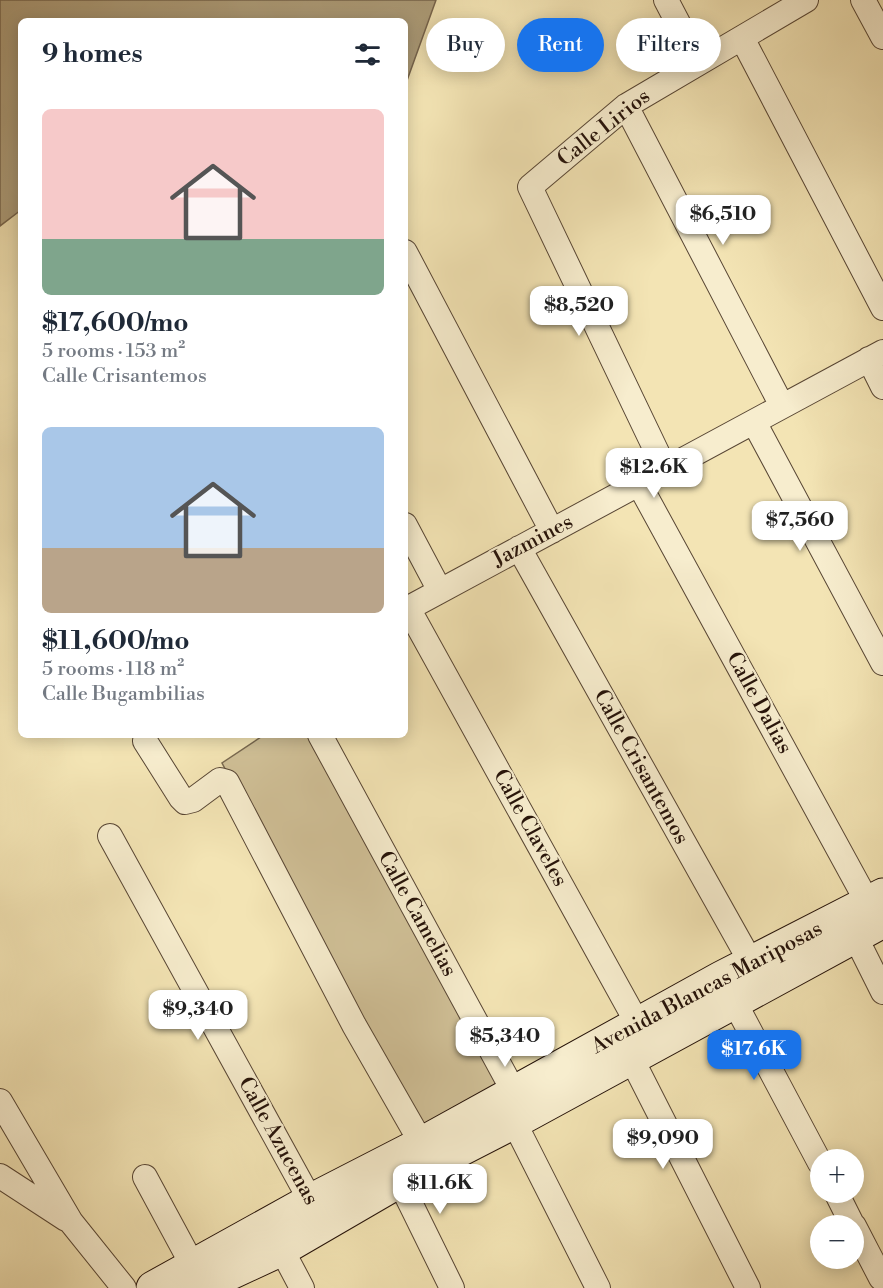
<!DOCTYPE html>
<meta charset="utf-8">
<style>
body{margin:0;font-family:"Libre Bodoni",serif;background:#f6f6f7;color:#1f2937;height:100vh;display:flex;flex-direction:column;font-size:22px;white-space:nowrap}
*{box-sizing:border-box;margin:0}
p{font-size:20px;color:#747a83}
.icon{flex:none;width:33px;height:33px;fill:none;stroke:currentColor;stroke-width:2;stroke-linecap:round;stroke-linejoin:round}
.map{position:relative;flex:1;overflow:hidden}
.side{position:absolute;left:18px;top:18px;width:390px;height:720px;display:flex;flex-direction:column;background:#fff;border-radius:9px;box-shadow:0 3px 15px #0003}
.side>*{flex:none}
.guide{position:absolute;left:426px;top:18px;width:366px;height:54px;display:flex;gap:12px}
.controls{position:absolute;left:810px;top:1149px;display:grid;gap:12px}
.controls a{display:grid;place-items:center;width:54px;height:54px;border-radius:50%;background:#fff;box-shadow:0 3px 15px #0003;font-size:30px}
.price{position:absolute;translate:-50% -51px;padding:0 14px;border-radius:12px;background:#fff;color:#222;font-size:20px;line-height:39px;filter:drop-shadow(0 2px 3px #0008)}
.price::after{content:'';position:absolute;left:50%;top:36px;width:18px;height:14px;margin-left:-9px;background:inherit;clip-path:polygon(0 0,100% 0,50% 100%)}
.price.current{background:#1a73e8;color:#fff}
ul{padding:0;list-style:none}
li{display:grid;align-content:center;gap:12px;height:318px;padding:0 24px}
li span{display:grid;place-items:center;height:186px;border-radius:9px;color:#555}
li>.icon{margin-inline-start:auto}
span .icon{width:108px;height:108px;fill:#fffc;stroke-width:1}
li b{font-size:26px}
h2{display:flex;justify-content:space-between;align-items:center;height:72px;padding:0 24px;font-size:26px}
.tag{padding:0 21px;border-radius:27px;background:#fff;box-shadow:0 3px 15px #0003;font-size:21px;line-height:54px}
.tag.current{background:#1a73e8;color:#fff}
.map>svg:first-child{display:block}
</style>
<div class="map">
<svg width="883" height="1288" viewBox="0 0 883 1288">
<rect width="100%" height="100%" fill="#f3e4b4"/>
<filter id="stains"><feTurbulence type="fractalNoise" baseFrequency=".00333" numOctaves="4"/><feColorMatrix values="0 0 0 0 .2 0 0 0 0 .09 0 0 0 0 .02 0 0 0 .5 -.17"/></filter>
<radialGradient id="worn" r=".72"><stop offset=".6" stop-color="#630" stop-opacity="0"/><stop offset="1" stop-color="#630" stop-opacity=".3"/></radialGradient>
<path fill="#d0c097" stroke="#7a6950" stroke-width="1.5" d="M264 735H320L514 1092 425 1142 222 763Z"/>
<path fill="#ad9d7a" stroke="#77654d" stroke-width="1.5" d="M0 0H436L405 86V21H21V210L0 226Z"/>
<g fill="none" stroke-linecap="round" stroke-linejoin="round">
<defs>
<path id="street" d="M666 0 699 63
M863 0 883 37
M742 38 883 308
M626 106 782 406
M405 252 552 531
M869 359 883 387
M754 422 883 663
M665 469 530 187 626 106 806 0
M639 484 875 916
M405 525 440 591
M519 548 758 975
M408 608 645 1037
M405 610 883 352
M320 735 514 1092V1122L598 1288
M145 741 181 798 185 802 193 800 220 780 227 782 354 1025 430 1158
M110 836 319 1216
M848 922 883 992
M727 988 820 1163
M624 1044 748 1288
M0 1101 71 1222 124 1288
M392 1166 452 1288
M0 1176 66 1219
M145 1177 193 1266
M836 1192 853 1226
M854 1226 881 1278
M274 1235 302 1288"/>
<path id="secondary" d="M153 1288 310 1201 421 1144 721 978 883 895
M198 1288 282 1249 399 1181 514 1122 883 921"/>
</defs>
<use href="#street" stroke="#584634" stroke-width="26"/>
<use href="#secondary" stroke="#251209" stroke-width="35"/>
<use href="#street" stroke="#f7edce" stroke-width="24"/>
<use href="#secondary" stroke="#f7edce" stroke-width="33"/>
</g>
<g text-anchor="middle" dominant-baseline="central" stroke-width="4.5" stroke-linejoin="round" paint-order="stroke">
<g font-size="21" fill="#251209" stroke="#f7edce">
<text transform="translate(604 128) rotate(-38)">Calle Lirios</text>
<text transform="translate(533 541) rotate(-28)">Jazmines</text>
<text transform="translate(759 703) rotate(61)">Calle Dalias</text>
<text transform="translate(641 767) rotate(61)">Calle Crisantemos</text>
<text transform="translate(530 828) rotate(61)">Calle Claveles</text>
<text transform="translate(417 914) rotate(61)">Calle Camelias</text>
<text transform="translate(707 988) rotate(-28)">Avenida Blancas Mariposas</text>
<text transform="translate(278 1141) rotate(61)">Calle Azucenas</text>
</g>
</g>
<rect width="100%" height="100%" filter="url(#stains)"/>
<rect width="100%" height="100%" fill="url(#worn)"/>
</svg>
<div class="controls">
<a>+</a>
<a>−</a>
</div>
<b class="price" style="left:723px;top:246px">$6,510</b>
<b class="price" style="left:579px;top:337px">$8,520</b>
<b class="price" style="left:654px;top:499px">$12.6K</b>
<b class="price" style="left:800px;top:552px">$7,560</b>
<b class="price" style="left:198px;top:1041px">$9,340</b>
<b class="price" style="left:505px;top:1068px">$5,340</b>
<b class="price current" style="left:754px;top:1081px">$17.6K</b>
<b class="price" style="left:663px;top:1170px">$9,090</b>
<b class="price" style="left:440px;top:1215px">$11.6K</b>
<div class="guide">
<a class="tag">Buy</a>
<a class="tag current">Rent</a>
<a class="tag">Filters</a>
</div>
<section class="side">
<h2>9 homes<svg class="icon" aria-label="filters" viewBox="0 0 24 24"><path d="M4 7h16M4 17h16"/><circle cx="9" cy="7" r="2"/><circle cx="15" cy="17" r="2"/></svg></h2>
<ul>
<li><span style="background:linear-gradient(#f6c9c9 70%,#7fa58c 0)"><svg class="icon" aria-label="home" viewBox="0 0 24 24"><path d="M3 11l9-7 9 7M6 9v11h12V9"/></svg></span><div><b>$17,600/mo</b><p>5 rooms · 153 m²</p><p>Calle Crisantemos</p></div></li>
<li><span style="background:linear-gradient(#a9c7e8 65%,#b9a48a 0)"><svg class="icon" aria-label="home" viewBox="0 0 24 24"><path d="M3 11l9-7 9 7M6 9v11h12V9"/></svg></span><div><b>$11,600/mo</b><p>5 rooms · 118 m²</p><p>Calle Bugambilias</p></div></li>
</ul>
</section>
</div>
